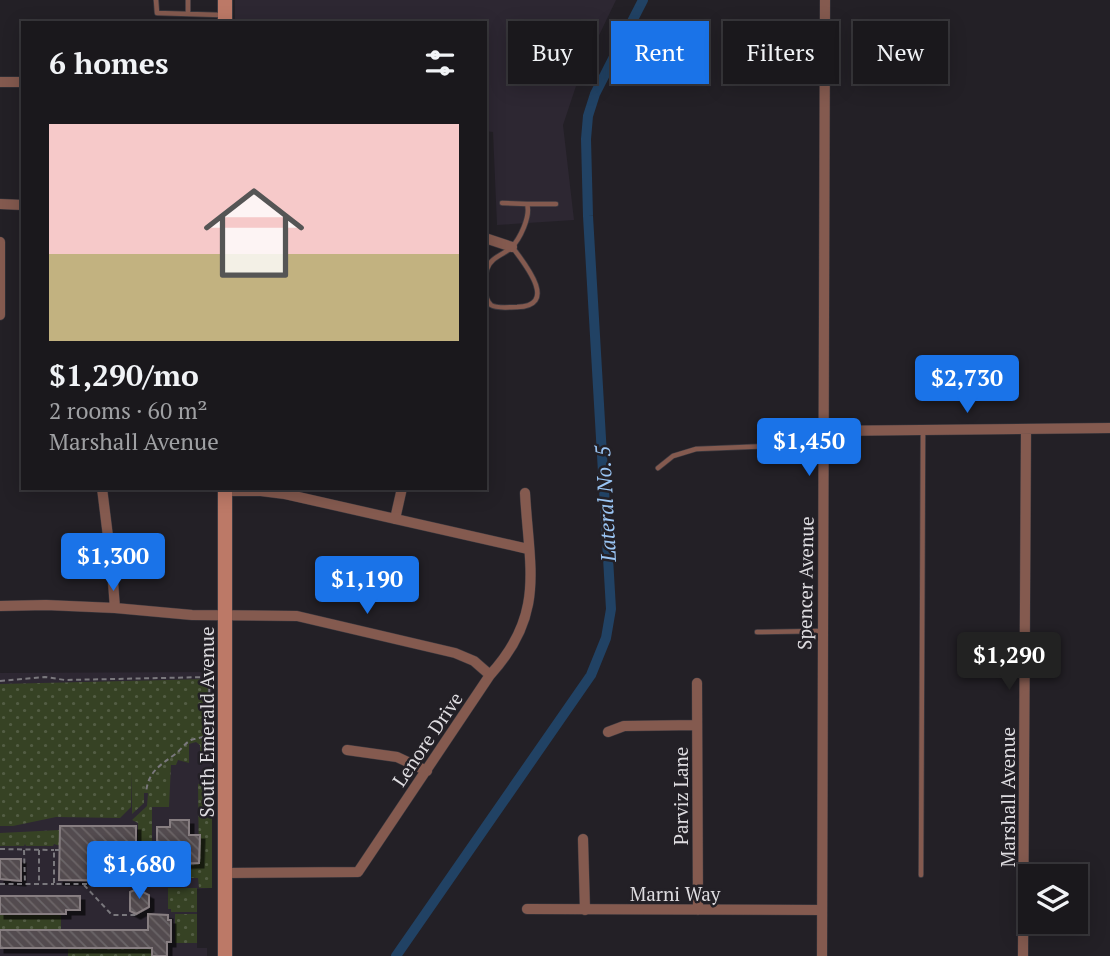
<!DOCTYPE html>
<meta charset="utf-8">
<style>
body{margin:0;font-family:"PT Serif",serif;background:#232125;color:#f1f3f6;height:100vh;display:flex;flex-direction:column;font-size:26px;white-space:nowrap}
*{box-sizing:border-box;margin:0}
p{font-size:23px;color:#9fa0a3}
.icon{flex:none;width:38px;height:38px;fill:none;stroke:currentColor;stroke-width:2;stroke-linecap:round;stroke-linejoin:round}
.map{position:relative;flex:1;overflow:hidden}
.side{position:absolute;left:21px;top:21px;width:466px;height:469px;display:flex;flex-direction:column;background:#1a181c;border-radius:0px;box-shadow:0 4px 18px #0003,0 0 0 2px #38373b}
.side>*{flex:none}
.hud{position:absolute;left:508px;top:21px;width:497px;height:63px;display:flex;gap:14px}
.controls{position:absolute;left:1018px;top:864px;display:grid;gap:14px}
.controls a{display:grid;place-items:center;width:70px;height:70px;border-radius:0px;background:#1a181c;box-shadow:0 4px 18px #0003,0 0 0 2px #38373b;font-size:35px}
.price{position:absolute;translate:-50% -60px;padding:0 16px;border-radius:7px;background:#1a73e8;color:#fff;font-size:23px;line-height:46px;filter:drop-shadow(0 2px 4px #0008)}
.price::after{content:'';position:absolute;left:50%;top:42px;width:21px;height:16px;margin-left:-10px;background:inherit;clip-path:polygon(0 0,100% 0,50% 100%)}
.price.on{background:#222;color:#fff}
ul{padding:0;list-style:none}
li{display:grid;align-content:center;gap:14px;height:371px;padding:0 28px}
li span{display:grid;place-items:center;height:217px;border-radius:0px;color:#555}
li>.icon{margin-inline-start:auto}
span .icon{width:126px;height:126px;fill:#fffc;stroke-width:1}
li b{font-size:30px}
h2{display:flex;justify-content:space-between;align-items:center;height:84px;padding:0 28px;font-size:30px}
.chip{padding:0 24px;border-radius:0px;background:#1a181c;box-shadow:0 4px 18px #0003,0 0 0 2px #38373b;font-size:24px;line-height:63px}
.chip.on{background:#1a73e8;color:#fff}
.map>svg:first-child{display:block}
</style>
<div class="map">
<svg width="1110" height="956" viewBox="0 0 1110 956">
<defs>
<pattern id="grass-dots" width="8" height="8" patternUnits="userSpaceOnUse" patternTransform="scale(1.75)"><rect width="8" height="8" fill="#364224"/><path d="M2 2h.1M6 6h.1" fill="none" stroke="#535d44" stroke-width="1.8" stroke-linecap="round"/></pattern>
<pattern id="building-back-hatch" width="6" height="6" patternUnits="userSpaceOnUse" patternTransform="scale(1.75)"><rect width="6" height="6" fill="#534c4f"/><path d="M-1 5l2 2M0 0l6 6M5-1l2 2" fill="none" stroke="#6b6568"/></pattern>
<filter id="shadow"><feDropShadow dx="4.5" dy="4.5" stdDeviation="0" flood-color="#0009"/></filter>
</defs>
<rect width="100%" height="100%" fill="#232026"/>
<path fill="#2d2732" d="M235 0H616L579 77 563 125 574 220 497 225 493 132 485 131V23H235Z
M212 672V888L197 889V948H207V956H0V673Z"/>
<path fill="url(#grass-dots)" d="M208 679 207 763H200V745L196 742 189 744V763L178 760 176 765H171L169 807H152V845H138V823L132 820 147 806 148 793H144V803L132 814V772L131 807 120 818 56 817 13 826H0V684Z
M203 776H212V888H199L198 878H171V873H191V863H199L198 785Z
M60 830V846L54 844 53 846H26L25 844 24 846H0V833Z
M168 888H197V912H171V909H168Z
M0 914H61V930H0Z
M175 914H197V943H175Z
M68 948H152V956H68Z"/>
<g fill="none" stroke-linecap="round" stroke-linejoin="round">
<path stroke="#214264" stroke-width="10" d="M396 956 591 675 606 638 611 609 588 216 586 139 588 116 595 94 643 0"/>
</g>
<path fill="url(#building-back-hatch)" stroke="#877e81" stroke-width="2" filter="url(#shadow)" d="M170 820H189V835H200L199 863 170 864V881L59 880 60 826H136V860H157V827H170Z
M0 859H21V881L0 879Z
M137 889 149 895V907L136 914 130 911V892Z
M0 896H80V910H66V914H0Z
M148 914 168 915V920H171V942H167V956H152V948H0V930H148Z"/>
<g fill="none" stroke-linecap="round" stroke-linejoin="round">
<defs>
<path id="lane" d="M156 0 157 13 221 15
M188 0V14
M502 203 527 204C531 216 520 239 511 248 503 255 491 257 487 269 484 277 483 298 491 305 497 309 510 307 517 307 559 306 525 264 513 248
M527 204H556
M658 468 673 456 696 449 797 445 823 438
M757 632 821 631
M921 875 923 431"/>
<path id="street" d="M0 82H23
M0 204 23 205
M485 238 512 247
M0 242V315
M824 431 1110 428
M102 488 112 569 115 608
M225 491H261L285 494 528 549
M395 519 402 488
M0 606 46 605 115 608 192 615 297 616 455 653 474 661 490 675
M697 683 698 910
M608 732 624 726 697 725
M347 750 397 757 427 771
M583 839 585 910
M225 873 358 872 490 675C546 614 529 568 525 493
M527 909 822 910
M822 956 825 0
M1023 956 1026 429"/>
<path id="secondary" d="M225 0V23
M225 488V956"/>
</defs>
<use href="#lane" stroke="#3d3a40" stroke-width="6"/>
<use href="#street" stroke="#3d3a40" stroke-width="11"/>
<use href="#secondary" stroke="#3d3a40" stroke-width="16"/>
<path stroke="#7a787d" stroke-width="2" stroke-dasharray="5 3.5" stroke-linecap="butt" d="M0 681 45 677 65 680 209 677 210 731C204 739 199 737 191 740 185 743 180 751 174 755 159 766 148 772 146 793
M0 849 54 850
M137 849H155
M24 850 25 883
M39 850V883
M60 850H54V884H155
M0 884H54
M84 885 112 915H138"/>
<use href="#lane" stroke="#845a4f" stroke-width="4.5"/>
<use href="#street" stroke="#845a4f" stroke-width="10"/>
<use href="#secondary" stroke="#bc7967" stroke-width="14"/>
</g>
<g text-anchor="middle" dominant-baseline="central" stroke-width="5" stroke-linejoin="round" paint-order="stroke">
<g font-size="19" fill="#dedce0" stroke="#232026">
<text transform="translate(805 583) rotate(-89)">Spencer Avenue</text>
<text transform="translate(206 722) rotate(-90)">South Emerald Avenue</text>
<text transform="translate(427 739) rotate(-56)">Lenore Drive</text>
<text transform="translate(680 796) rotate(-90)">Parviz Lane</text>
<text transform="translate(1007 797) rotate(-90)">Marshall Avenue</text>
<text x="675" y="893">Marni Way</text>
</g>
<g font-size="21" font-style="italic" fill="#9ac5f4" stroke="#232026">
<text transform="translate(605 504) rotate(-93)">Lateral No. 5</text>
</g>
</g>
</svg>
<div class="controls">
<a><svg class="icon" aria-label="layers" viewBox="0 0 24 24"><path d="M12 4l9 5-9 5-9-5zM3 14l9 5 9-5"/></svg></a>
</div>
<b class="price" style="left:967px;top:415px">$2,730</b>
<b class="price" style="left:809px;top:478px">$1,450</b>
<b class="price" style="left:113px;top:593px">$1,300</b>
<b class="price" style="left:367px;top:616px">$1,190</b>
<b class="price on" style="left:1009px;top:692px">$1,290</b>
<b class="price" style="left:139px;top:901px">$1,680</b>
<div class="hud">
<a class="chip">Buy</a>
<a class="chip on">Rent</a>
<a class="chip">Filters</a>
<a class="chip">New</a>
</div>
<section class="side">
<h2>6 homes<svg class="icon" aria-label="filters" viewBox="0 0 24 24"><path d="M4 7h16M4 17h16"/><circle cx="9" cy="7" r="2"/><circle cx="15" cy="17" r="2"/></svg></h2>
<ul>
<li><span style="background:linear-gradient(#f6c9c9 60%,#c2b280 0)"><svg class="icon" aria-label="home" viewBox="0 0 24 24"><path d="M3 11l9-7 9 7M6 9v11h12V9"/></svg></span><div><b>$1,290/mo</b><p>2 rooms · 60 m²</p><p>Marshall Avenue</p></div></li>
</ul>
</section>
</div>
